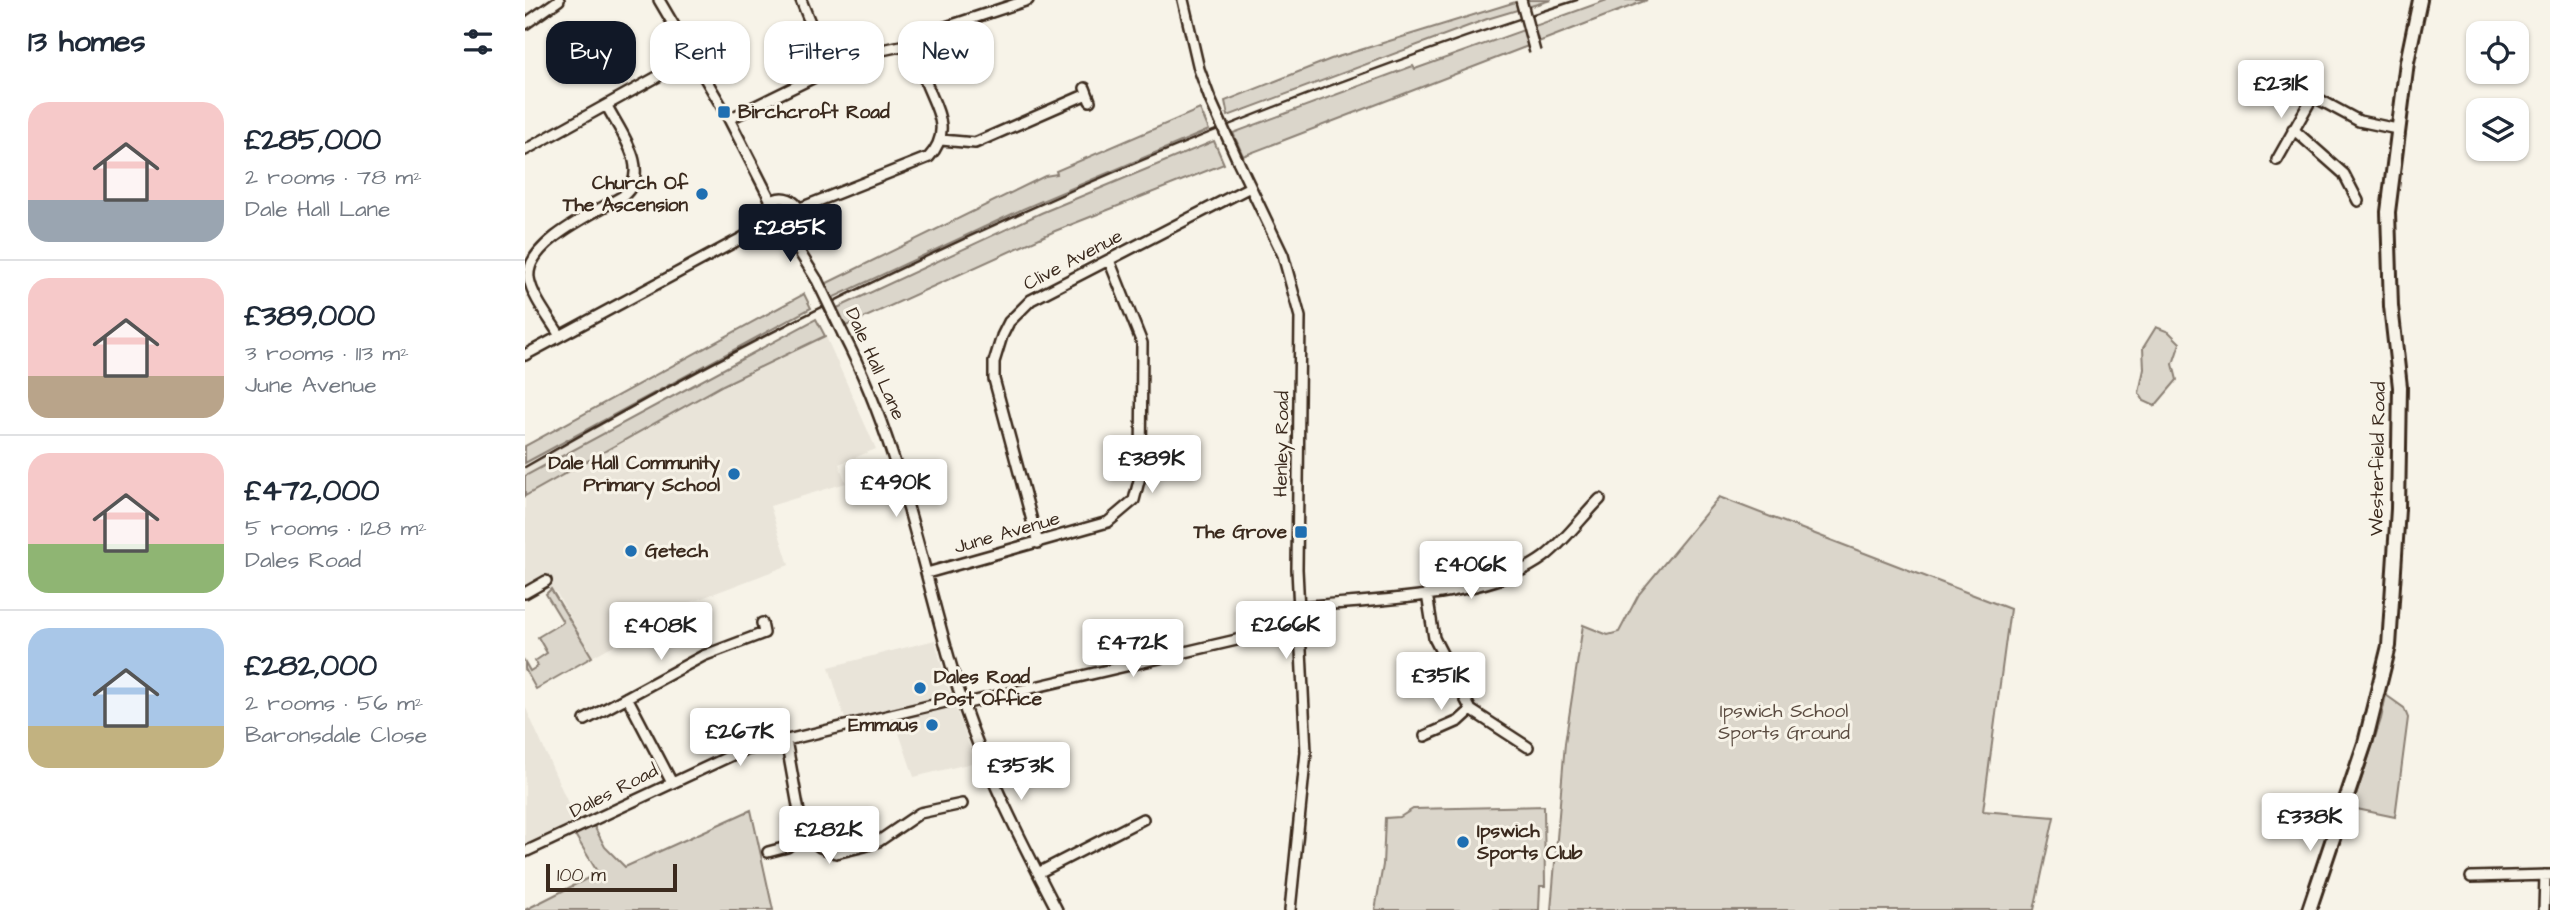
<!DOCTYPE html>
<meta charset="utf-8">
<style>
body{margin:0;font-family:"Architects Daughter",sans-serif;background:#f2f2f3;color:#1f2937;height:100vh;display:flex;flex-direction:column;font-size:26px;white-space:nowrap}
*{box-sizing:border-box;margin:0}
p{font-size:23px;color:#747a83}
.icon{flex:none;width:38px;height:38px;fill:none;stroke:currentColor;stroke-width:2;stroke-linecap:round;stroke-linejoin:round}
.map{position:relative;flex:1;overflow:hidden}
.details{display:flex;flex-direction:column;background:#fff;width:525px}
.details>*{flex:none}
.hud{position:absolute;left:21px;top:21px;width:665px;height:63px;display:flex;gap:14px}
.tools{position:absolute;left:1941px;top:21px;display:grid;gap:14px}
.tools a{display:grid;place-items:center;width:63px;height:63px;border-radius:14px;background:#fff;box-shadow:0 2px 5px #0004;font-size:35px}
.scale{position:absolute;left:21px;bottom:18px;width:131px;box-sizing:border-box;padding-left:7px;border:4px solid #3b2a1e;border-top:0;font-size:19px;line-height:24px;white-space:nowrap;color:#3b2a1e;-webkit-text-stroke:5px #f7f3e8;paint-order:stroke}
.price{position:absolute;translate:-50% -60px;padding:0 16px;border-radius:7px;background:#fff;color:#222;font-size:23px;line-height:46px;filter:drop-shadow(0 2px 4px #0008)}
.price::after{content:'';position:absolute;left:50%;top:42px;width:21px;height:16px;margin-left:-10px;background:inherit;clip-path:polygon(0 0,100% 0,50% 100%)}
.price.on{background:#111827;color:#fff}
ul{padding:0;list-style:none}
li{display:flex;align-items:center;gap:21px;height:175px;padding:0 28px}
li+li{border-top:2px solid #e0e1e3}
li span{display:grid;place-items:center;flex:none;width:196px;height:140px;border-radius:21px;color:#555}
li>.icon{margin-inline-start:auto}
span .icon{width:84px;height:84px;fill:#fffc;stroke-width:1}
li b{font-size:30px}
h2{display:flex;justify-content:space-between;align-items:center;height:84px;padding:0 28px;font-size:30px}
.tag{padding:0 24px;border-radius:21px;background:#fff;box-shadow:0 2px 5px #0004;font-size:24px;line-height:63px}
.tag.on{background:#111827;color:#fff}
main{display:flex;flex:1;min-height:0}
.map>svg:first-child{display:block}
</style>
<main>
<section class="details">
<h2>13 homes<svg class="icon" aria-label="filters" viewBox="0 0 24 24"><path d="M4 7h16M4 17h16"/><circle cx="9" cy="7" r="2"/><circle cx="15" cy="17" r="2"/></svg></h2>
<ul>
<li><span style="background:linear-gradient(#f6c9c9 70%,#9aa5b1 0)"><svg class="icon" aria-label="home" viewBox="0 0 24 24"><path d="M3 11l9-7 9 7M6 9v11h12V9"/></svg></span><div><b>£285,000</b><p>2 rooms · 78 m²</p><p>Dale Hall Lane</p></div></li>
<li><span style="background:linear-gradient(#f6c9c9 70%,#b9a48a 0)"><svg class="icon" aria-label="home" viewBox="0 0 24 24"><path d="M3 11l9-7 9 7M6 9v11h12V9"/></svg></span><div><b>£389,000</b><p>3 rooms · 113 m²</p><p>June Avenue</p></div></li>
<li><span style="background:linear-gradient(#f6c9c9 65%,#8fb573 0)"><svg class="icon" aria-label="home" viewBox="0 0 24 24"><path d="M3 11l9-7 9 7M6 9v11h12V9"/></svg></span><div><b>£472,000</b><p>5 rooms · 128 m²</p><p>Dales Road</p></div></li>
<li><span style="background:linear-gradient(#a9c7e8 70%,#c2b280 0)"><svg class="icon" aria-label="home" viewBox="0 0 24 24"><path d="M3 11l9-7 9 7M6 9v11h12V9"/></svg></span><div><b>£282,000</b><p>2 rooms · 56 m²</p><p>Baronsdale Close</p></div></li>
</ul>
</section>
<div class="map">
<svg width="2025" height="910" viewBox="0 0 2025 910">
<rect width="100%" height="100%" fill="#f7f3e8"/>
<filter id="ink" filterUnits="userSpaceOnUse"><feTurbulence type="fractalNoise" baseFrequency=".0143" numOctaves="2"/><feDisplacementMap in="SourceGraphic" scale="14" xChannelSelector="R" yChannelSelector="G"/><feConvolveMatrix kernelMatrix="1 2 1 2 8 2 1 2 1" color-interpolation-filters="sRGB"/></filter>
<g filter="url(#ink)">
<path fill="#e9e4d9" d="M298 330 351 449 314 464 321 483 245 506 264 565 164 603 67 657 31 592 19 588 0 599V467L75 422 88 447 204 376Z
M410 640 421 682 451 762 389 777 366 709 320 719 304 667Z
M0 706 54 828 0 852Z"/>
<path fill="#dbd6cb" stroke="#8b8074" stroke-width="2" d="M997 0H1026L962 19 703 116 700 101 806 59Z
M1082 0H1122L718 156 708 133 888 66 890 69Z
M675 109 684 130 498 209 305 299 298 285 520 176 532 174 531 171Z
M689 141 699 164 530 231 319 327 310 309 516 213Z
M243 216a14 14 0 1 1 28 0a14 14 0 1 1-28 0Z
M279 294 286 308 0 463V446Z
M291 319 300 336 198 385 0 496V476Z
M1631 327 1644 332 1655 343 1648 364 1652 380 1630 406 1619 401 1614 393 1619 369 1618 348Z
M1194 497 1485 609 1458 811 1529 817 1509 910H1026L1040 743 1058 625 1083 635 1094 632 1114 594Z
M26 589 67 657 11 689 0 669V662L5 671 13 666 10 661 22 653 13 637 38 622 21 594Z
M1861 695 1879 708 1883 718 1870 817 1827 808 1856 719Z
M1019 806 1020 886H1015L1014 910H850L858 865 860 818 875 817 888 809Z
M226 810 248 910H0L73 873 49 833 69 826 80 847 100 867Z"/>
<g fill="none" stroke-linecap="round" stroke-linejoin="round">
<defs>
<path id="minor" d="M134 0 204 119 246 201
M276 0 304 70
M658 0 674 69 685 99
M0 24 34 0
M1771 87 1834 121 1872 129
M560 88 565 101
M204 119 304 70 357 50 376 46 397 51
M1768 129 1819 174 1833 201
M416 140 450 143 562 94
M0 150 168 57
M1752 160 1788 96
M713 161 758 255 775 317 772 569 781 752 765 910
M239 216a18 18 0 1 1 36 0a18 18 0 1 1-36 0Z
M273 209 404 157C441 117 380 83 400 42L418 28 503 0
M262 232 292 280
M318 334C375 444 396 565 431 682 455 761 494 837 532 910
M35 336C25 319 7 297 4 278 0 243 71 212 98 196 128 171 95 132 82 106
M0 355 241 225
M513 543 469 379V362L477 336 484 322 506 300 725 187
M402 573 583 522 609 500 616 473 617 343 584 260
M0 593 21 581
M902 594 909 638 946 710 1003 747
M773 607C843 600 963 599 1019 557 1040 541 1057 517 1075 499
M102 697 146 781
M438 704 720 638 774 632
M60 720 178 656 239 633 237 623
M900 736 934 721 946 710
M261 740 278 834 295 847 311 853 340 846 354 841 395 813 437 804
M0 852 216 751 437 698
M243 852 262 847 278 834
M513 873 618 819
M1946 877 2025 875
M2019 910 2020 875"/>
<path id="major" d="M1784 910 1840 743 1864 646 1873 509 1875 387 1866 306 1863 212 1882 62 1895 0"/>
</defs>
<use href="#minor" stroke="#3b2a1e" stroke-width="14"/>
<use href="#major" stroke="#3b2a1e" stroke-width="18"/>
<use href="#minor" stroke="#f7f3e8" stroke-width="9"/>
<use href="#major" stroke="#f7f3e8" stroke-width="12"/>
<path stroke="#3b2a1e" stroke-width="2.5" d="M0 467C333 274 686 117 1052 0"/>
<defs>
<path id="minor-bridge" d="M996 0 1010 52
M685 99 713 161
M292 280 318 334"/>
</defs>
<use href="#minor-bridge" stroke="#3b2a1e" stroke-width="14" stroke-linecap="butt"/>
<use href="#minor-bridge" stroke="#f7f3e8" stroke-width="9"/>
</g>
</g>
<g fill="#1f6fb2" stroke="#f7f3e8" stroke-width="2.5">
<rect x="192" y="105" width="14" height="14" rx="3.5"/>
<circle cx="177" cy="194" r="7"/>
<circle cx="209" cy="474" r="7"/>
<rect x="769" y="525" width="14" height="14" rx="3.5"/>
<circle cx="106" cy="551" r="7"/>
<circle cx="395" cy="688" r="7"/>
<circle cx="407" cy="725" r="7"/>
<circle cx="938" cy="842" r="7"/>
</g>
<g text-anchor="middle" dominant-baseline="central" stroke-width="6" stroke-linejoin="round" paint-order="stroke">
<g font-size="19" font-weight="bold" fill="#3b2a1e" stroke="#f7f3e8" text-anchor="start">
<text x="213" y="112">Birchcroft Road</text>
<text x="163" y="183" text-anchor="end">Church Of<tspan x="163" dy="22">The Ascension</tspan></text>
<text x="195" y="463" text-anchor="end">Dale Hall Community<tspan x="195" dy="22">Primary School</tspan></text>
<text x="762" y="532" text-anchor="end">The Grove</text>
<text x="120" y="551">Getech</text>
<text x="409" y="677">Dales Road<tspan x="409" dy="22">Post Office</tspan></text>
<text x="393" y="725" text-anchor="end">Emmaus</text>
<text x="952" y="831">Ipswich<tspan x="952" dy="22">Sports Club</tspan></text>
</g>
<g font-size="19" fill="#3b2a1e" stroke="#f7f3e8">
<text transform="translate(548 260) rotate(-28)">Clive Avenue</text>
<text transform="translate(350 364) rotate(66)">Dale Hall Lane</text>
<text transform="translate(757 444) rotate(-89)">Henley Road</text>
<text transform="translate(1853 459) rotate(-89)">Westerfield Road</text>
<text transform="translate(482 533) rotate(-16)">June Avenue</text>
<text transform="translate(89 791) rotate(-27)">Dales Road</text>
</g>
<g font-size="19" fill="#5b4c41" stroke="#f7f3e8">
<text x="1259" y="711">Ipswich School<tspan x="1259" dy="22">Sports Ground</tspan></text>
</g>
</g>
</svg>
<div class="tools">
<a><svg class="icon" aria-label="locate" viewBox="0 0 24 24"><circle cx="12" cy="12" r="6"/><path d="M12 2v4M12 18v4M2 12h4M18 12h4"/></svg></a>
<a><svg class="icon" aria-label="layers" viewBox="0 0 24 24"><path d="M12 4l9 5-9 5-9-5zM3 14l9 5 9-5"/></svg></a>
</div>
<div class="scale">100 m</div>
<b class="price" style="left:1756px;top:120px">£231K</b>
<b class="price on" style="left:265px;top:264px">£285K</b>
<b class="price" style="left:627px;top:495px">£389K</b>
<b class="price" style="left:371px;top:519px">£490K</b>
<b class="price" style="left:946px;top:601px">£406K</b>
<b class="price" style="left:761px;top:661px">£266K</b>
<b class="price" style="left:136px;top:662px">£408K</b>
<b class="price" style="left:608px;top:679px">£472K</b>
<b class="price" style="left:916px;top:712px">£351K</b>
<b class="price" style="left:215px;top:768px">£267K</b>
<b class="price" style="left:496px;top:802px">£353K</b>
<b class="price" style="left:1785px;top:853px">£338K</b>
<b class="price" style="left:304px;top:866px">£282K</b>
<div class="hud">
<a class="tag on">Buy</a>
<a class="tag">Rent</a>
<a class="tag">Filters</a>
<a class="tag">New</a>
</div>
</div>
</main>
